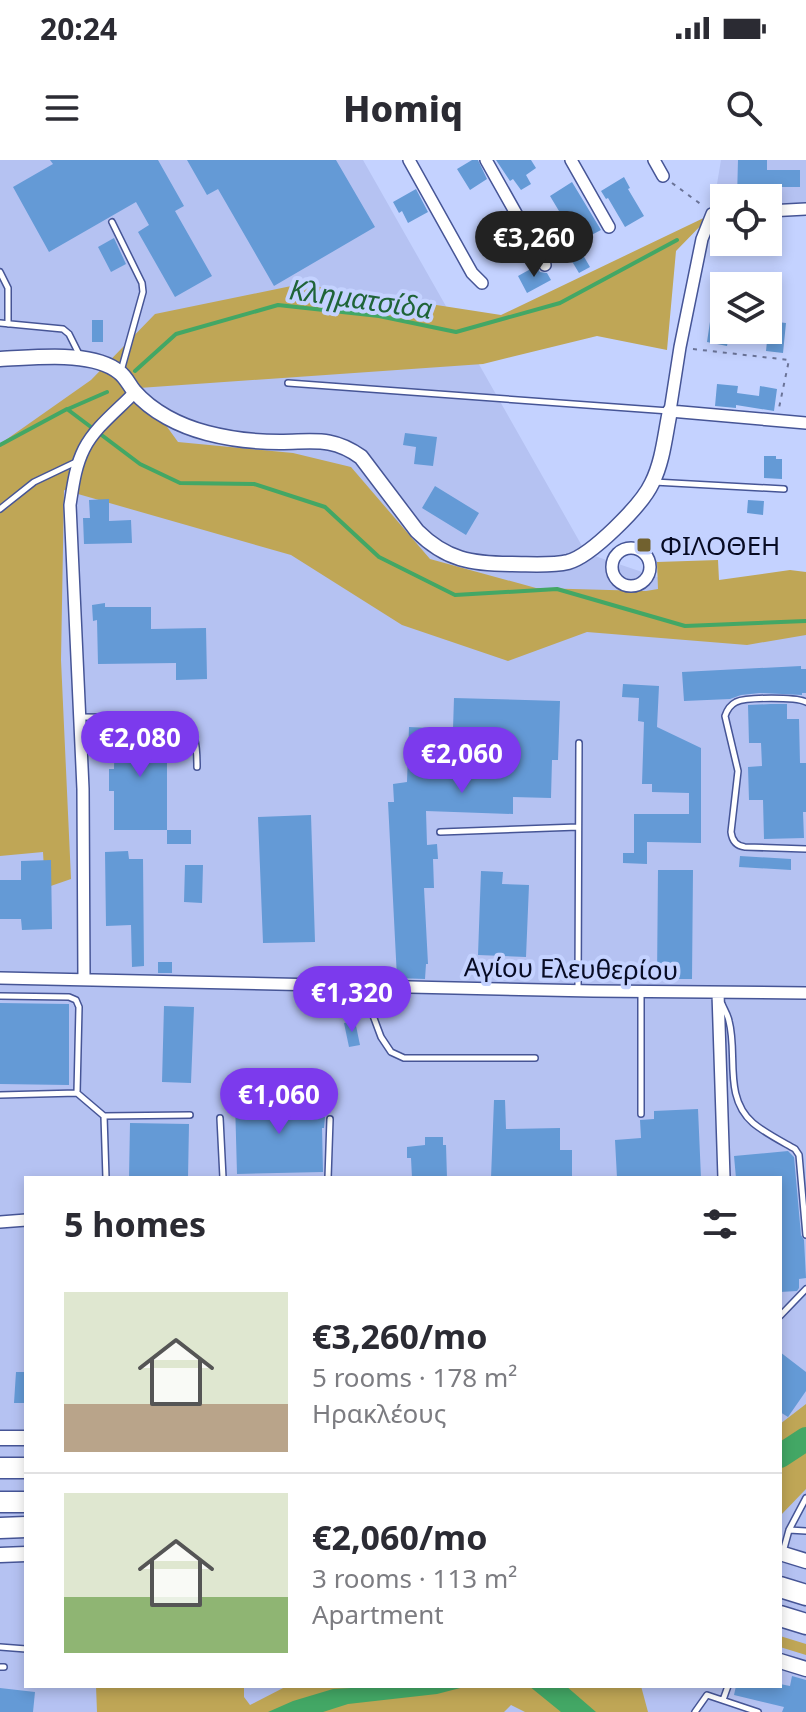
<!DOCTYPE html>
<meta charset="utf-8">
<style>
body{margin:0;font-family:"Noto Sans",sans-serif;background:#f2f2f3;color:#2b2b33;height:100vh;display:flex;flex-direction:column;font-size:30px;white-space:nowrap}
*{box-sizing:border-box;margin:0}
p{font-size:26px;color:#7c7c81}
.icon{flex:none;width:44px;height:44px;fill:none;stroke:currentColor;stroke-width:2;stroke-linecap:round;stroke-linejoin:round}
.map{position:relative;flex:1;overflow:hidden}
.side{position:absolute;left:24px;top:1016px;width:758px;height:512px;display:flex;flex-direction:column;background:#fff;border-radius:0px;box-shadow:0 4px 12px #0003}
.side>*{flex:none}
.fabs{position:absolute;left:710px;top:24px;display:grid;gap:16px}
.fabs a{display:grid;place-items:center;width:72px;height:72px;border-radius:0px;background:#fff;box-shadow:0 4px 12px #0003;font-size:40px}
.price{position:absolute;translate:-50% -68px;padding:0 18px;border-radius:28px;background:#7c3aed;color:#fff;font-size:26px;line-height:52px;filter:drop-shadow(0 2px 4px #0008)}
.price::after{content:'';position:absolute;left:50%;top:48px;width:24px;height:18px;margin-left:-12px;background:inherit;clip-path:polygon(0 0,100% 0,50% 100%)}
.price.selected{background:#222;color:#fff}
ul{padding:0;list-style:none}
li{display:flex;align-items:center;gap:24px;height:200px;padding:0 40px}
li+li{border-top:2px solid #e1e1e2}
li span{display:grid;place-items:center;flex:none;width:224px;height:160px;border-radius:0px;color:#555}
li>.icon{margin-inline-start:auto}
span .icon{width:96px;height:96px;fill:#fffc;stroke-width:1}
li b{font-size:34px}
h2{display:flex;justify-content:space-between;align-items:center;height:96px;padding:0 40px;font-size:34px}
.status{display:flex;justify-content:space-between;align-items:center;height:56px;padding:0 40px;background:#fff;direction:ltr}
.status svg{height:22px;fill:currentColor}
header{display:flex;justify-content:space-between;align-items:center;height:104px;padding:0 40px;background:#fff;font-size:36px;font-weight:800}
.map>svg:first-child{display:block}
</style>
<div class="status"><b>20:24</b><svg viewBox="0 0 49 12"><path d="M0 12V9h3v3zM5 12V6h3v6zM10 12V3h3v9zM15 12V0h3v12zM26 1h20v11H26zM47 4h2v5h-2z"/></svg></div>
<header><svg class="icon" aria-label="menu" viewBox="0 0 24 24"><path d="M4 6h16M4 12h16M4 18h16"/></svg>Homiq<svg class="icon" aria-label="search" viewBox="0 0 24 24"><circle cx="10" cy="10" r="6"/><path d="M15 15l6 6"/></svg></header>
<div class="map">
<svg width="806" height="1552" viewBox="0 0 806 1552">
<rect width="100%" height="100%" fill="#c4d2ff"/>
<path fill="#b5c2f2" fill-rule="evenodd" d="M0 0H363L586 393 707 434 806 415V1552H0ZM26 1018H780V1526H26Z
M721 0H806V51L768 52V38H724V53L712 54Z"/>
<path fill="#bfa656" d="M712 54 676 91 667 190 597 176 483 204 139 228 178 282 293 293 351 307 430 399 536 428 646 431 658 429 657 402 718 400 719 420 790 410 806 412V475L747 485 587 472 508 501 402 465 291 395 64 330 61 500 71 719 45 728 43 692 0 696V284L91 220 155 154 301 124 501 155Z
M806 1244V1329L780 1356V1264Z
M780 1476 806 1484V1495L780 1487Z
M96 1526H244V1537L250 1545 287 1526H641L648 1552H525L511 1545 504 1552H97Z"/>
<path fill="#43a765" d="M387 1526H468L437 1534 348 1544 323 1552H268L293 1541 333 1529Z
M529 1526H566L596 1552H561Z"/>
<g fill="none" stroke-linecap="round" stroke-linejoin="round">
<path stroke="#43a765" stroke-width="4" d="M135 211 176 174 278 145 379 156 456 172 560 143 677 80
M68 249 107 232
M0 285 67 249 140 304 180 323 254 324 325 347 379 397 455 435 557 429 685 466 806 461"/>
<path stroke="#43a765" stroke-width="24" d="M780 1296 806 1279"/>
</g>
<path fill="#649ad6" d="M50 0H158L184 46 175 51 212 116 175 137 138 72 149 65 136 42 49 92 13 27 53 4Z
M187 0H336L375 67 274 126 218 29 207 35Z
M472 0H478L487 19 470 30 457 9Z
M496 0H531L536 8 526 15 531 24 521 30 513 19 510 21Z
M738 0H767V10H800V27H767V38H737Z
M624 17 630 28 628 29 644 56 625 67 608 38 606 39 601 31Z
M572 22 601 70 576 83 590 107 579 113 564 88 556 93 542 69 562 56 550 36Z
M416 29 428 52 408 63 402 51 399 53 393 42Z
M509 58 522 82 505 92 491 68Z
M114 78 126 104 111 112 98 87Z
M536 106 540 112 547 113 551 120 527 133 518 116Z
M711 155 724 158V170H730L727 186 707 182Z
M92 160H103V182H92Z
M769 161 786 163 783 193 766 191Z
M717 224 738 226 737 233 759 236 760 226 777 229 774 251 736 245V248L715 246Z
M405 273 437 277 433 306 414 304 416 287 403 285Z
M764 296H776V299H782V319L764 318Z
M435 326 479 353 466 375 422 348Z
M109 339V361L131 360 132 383 84 384 83 358H90L89 340Z
M748 340 764 341 763 355 747 353Z
M105 443V447H151V469L206 468 207 519 176 520V503L98 504 97 460 93 461 92 445Z
M801 506V509H806V533H802V535L760 533 741 535 730 539 684 541 682 512Z
M623 524 659 526 657 567 701 588V683L647 682V704L623 703V693H634V654H689V633L652 632V624H642L644 562 638 561 639 538 622 537Z
M454 538 560 541 558 600H552L551 638 513 637V654L426 651 427 685 437 684 438 699H433L434 728H424L428 804H426L425 819 397 818 388 642H394L393 624 407 622 409 567 453 569Z
M771 544H787V559H799L800 603H806V652H803L804 678 764 679 763 640H749L748 607 762 606 761 583H749L748 545Z
M115 567H167V670H114V631H109V609H114Z
M311 655 315 782 263 783 258 657Z
M167 670H191V684H167Z
M128 691 129 699H143L144 806 132 807 131 765 106 766 105 692Z
M740 696 791 699V710L739 707Z
M51 700 52 769 22 770 21 759H0V720H21V701Z
M185 705H203L202 743 184 742Z
M658 710H693L692 819H657Z
M481 711 503 712 502 724 529 725 526 797 478 795Z
M158 802H172V813H158Z
M0 843 69 844V925L0 924Z
M164 846 194 847 191 923 162 922Z
M355 861 360 885 349 887 344 863Z
M321 939 322 957H325L324 968H322L323 1012 237 1014 235 941Z
M494 940H505L506 969 560 968V990H572V1018H491Z
M698 949 701 1018H617L615 980 641 978 640 960 654 959V951Z
M130 963 189 964 188 1018H129Z
M425 977H443V985H446L447 1018H412L411 998H407V987L425 985Z
M788 991 794 997 801 1075 804 1080 806 1118 799 1119V1128L797 1131 780 1132V1018H736L734 996Z
M780 1192 806 1212V1231L788 1257 780 1252Z
M16 1212H26V1243H14Z
M792 1516 806 1520V1552H782L784 1547 734 1535 736 1526H780V1524L790 1526Z
M0 1528 35 1532 33 1552H0Z"/>
<g fill="none" stroke-linecap="round" stroke-linejoin="round">
<defs>
<path id="service" d="M112 62 142 123 143 132 121 211
M0 112 8 128V164
M0 163 63 169 69 174 79 194
M288 223 669 251
M654 322 784 329
M0 349 34 322 76 302
M806 542C796 537 747 537 736 542 730 545 727 550 725 556L738 611 731 672C732 680 736 686 745 687L806 689
M80 557 175 558C197 568 197 585 197 607
M440 672 578 667
M362 826 381 877 391 892 404 898H535
M578 829 579 583
M0 836 69 837 76 840 79 847 77 933 0 935
M722 844C724 849 728 855 729 861 738 894 723 937 753 963 765 973 781 981 795 989L799 995 806 1075
M77 933 104 956 190 955
M641 954V832
M104 956 106 1018
M220 958 223 1018
M328 1018 330 959
M780 1156 806 1129
M789 1370 806 1371
M783 1392 789 1370 806 1338
M0 1487 26 1489
M0 1507H4
M723 1540 728 1526
M695 1552 707 1535 758 1552"/>
<path id="minor" d="M409 0 472 113 482 123
M486 0 545 105
M571 0 609 67
M654 0 663 16
M768 51 806 49
M724 53 712 54 702 79 680 187 670 251 806 263
M612 407a19 19 0 1 1 38 0a19 19 0 1 1-38 0Z
M0 818 593 831 806 833
M84 820 83 629 70 345C73 326 75 307 84 289 95 267 118 250 135 232
M718 833 724 1018
M0 1062 26 1060"/>
<path id="tertiary" d="M0 199C33 198 92 190 119 212 126 217 129 225 134 231 152 252 180 266 207 273 230 279 256 282 280 282 313 282 332 276 361 297L417 371C446 400 472 404 512 404 530 404 551 406 568 402 591 396 642 345 652 323 663 301 665 275 670 251
M0 1278H26
M780 1393 806 1401
M0 1395 26 1394
M780 1501 806 1509"/>
<path id="motorway" d="M0 1308H26
M0 1342H26
M0 1368 26 1367
M780 1427 806 1435
M780 1456 806 1464"/>
</defs>
<use href="#service" stroke="#465596" stroke-width="8"/>
<use href="#minor" stroke="#465596" stroke-width="14"/>
<use href="#tertiary" stroke="#465596" stroke-width="17"/>
<use href="#motorway" stroke="#465596" stroke-width="23"/>
<path stroke="#6b7498" stroke-width="2" stroke-dasharray="4 6" stroke-linecap="butt" d="M672 23 702 45
M693 189 789 200 779 248"/>
<use href="#service" stroke="#fff" stroke-width="5"/>
<use href="#minor" stroke="#fff" stroke-width="11"/>
<use href="#tertiary" stroke="#fff" stroke-width="14"/>
<use href="#motorway" stroke="#fff" stroke-width="20"/>
</g>
<rect fill="#71612f" stroke="#c4d2ff" stroke-width="3" x="636" y="377" width="16" height="16" rx="4"/>
<g text-anchor="middle" dominant-baseline="central" stroke-width="8" stroke-linejoin="round" paint-order="stroke">
<g font-size="26" fill="#070b24" stroke="#c4d2ff" text-anchor="start">
<text x="660" y="385">ΦΙΛΟΘΕΗ</text>
</g>
<g font-size="26" fill="#070b24" stroke="#c4d2ff">
<text transform="translate(571 808) rotate(1)">Αγίου Ελευθερίου</text>
</g>
<g font-size="28" font-style="italic" fill="#1f6438" stroke="#c4d2ff">
<text transform="translate(361 138) rotate(8)">Κληματσίδα</text>
</g>
</g>
</svg>
<div class="fabs">
<a><svg class="icon" aria-label="locate" viewBox="0 0 24 24"><circle cx="12" cy="12" r="6"/><path d="M12 2v4M12 18v4M2 12h4M18 12h4"/></svg></a>
<a><svg class="icon" aria-label="layers" viewBox="0 0 24 24"><path d="M12 4l9 5-9 5-9-5zM3 14l9 5 9-5"/></svg></a>
</div>
<b class="price selected" style="left:534px;top:119px">€3,260</b>
<b class="price" style="left:140px;top:619px">€2,080</b>
<b class="price" style="left:462px;top:635px">€2,060</b>
<b class="price" style="left:352px;top:874px">€1,320</b>
<b class="price" style="left:279px;top:976px">€1,060</b>
<section class="side">
<h2>5 homes<svg class="icon" aria-label="filters" viewBox="0 0 24 24"><path d="M4 7h16M4 17h16"/><circle cx="9" cy="7" r="2"/><circle cx="15" cy="17" r="2"/></svg></h2>
<ul>
<li><span style="background:linear-gradient(#dfe7d0 70%,#b9a48a 0)"><svg class="icon" aria-label="home" viewBox="0 0 24 24"><path d="M3 11l9-7 9 7M6 9v11h12V9"/></svg></span><div><b>€3,260/mo</b><p>5 rooms · 178 m²</p><p>Ηρακλέους</p></div></li>
<li><span style="background:linear-gradient(#dfe7d0 65%,#8fb573 0)"><svg class="icon" aria-label="home" viewBox="0 0 24 24"><path d="M3 11l9-7 9 7M6 9v11h12V9"/></svg></span><div><b>€2,060/mo</b><p>3 rooms · 113 m²</p><p>Apartment</p></div></li>
</ul>
</section>
</div>
